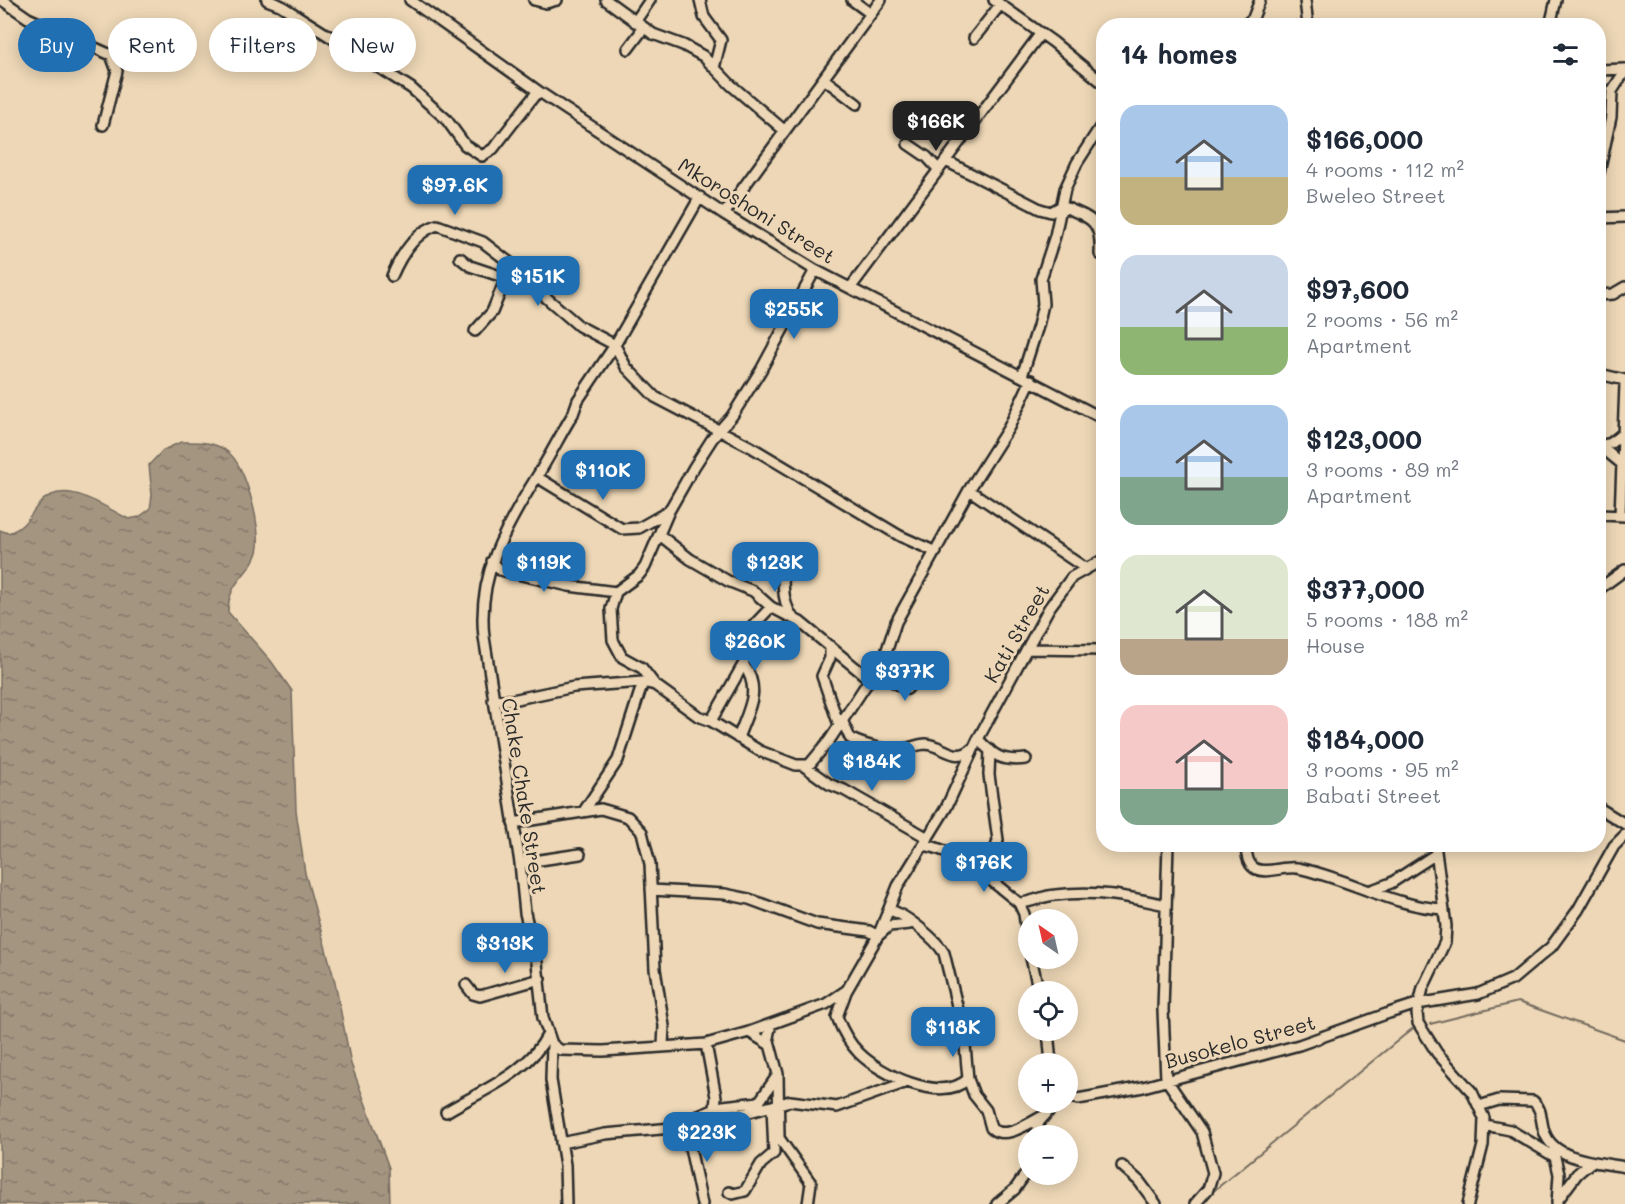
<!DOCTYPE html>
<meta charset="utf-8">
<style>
body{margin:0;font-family:Mali,sans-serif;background:#f6f6f7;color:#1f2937;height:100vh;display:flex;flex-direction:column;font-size:22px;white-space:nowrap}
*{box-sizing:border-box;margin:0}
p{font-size:20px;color:#747a83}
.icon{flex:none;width:33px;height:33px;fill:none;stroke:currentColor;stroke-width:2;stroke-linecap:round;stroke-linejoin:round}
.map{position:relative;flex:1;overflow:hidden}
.side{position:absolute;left:1096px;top:18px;width:510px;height:834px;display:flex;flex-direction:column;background:#fff;border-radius:24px;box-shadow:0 3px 15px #0003}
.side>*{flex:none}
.top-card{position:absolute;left:18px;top:18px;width:570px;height:54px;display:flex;gap:12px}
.needle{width:39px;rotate:326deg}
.fabs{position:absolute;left:1018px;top:909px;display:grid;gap:12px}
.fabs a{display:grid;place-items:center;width:60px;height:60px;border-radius:50%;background:#fff;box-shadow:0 3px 15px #0003;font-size:30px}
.price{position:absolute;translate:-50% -51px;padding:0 14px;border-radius:12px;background:#1f6fb2;color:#fff;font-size:20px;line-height:39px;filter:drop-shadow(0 2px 3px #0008)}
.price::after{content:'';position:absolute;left:50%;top:36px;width:18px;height:14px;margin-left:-9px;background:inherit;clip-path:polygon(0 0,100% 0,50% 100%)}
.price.on{background:#222;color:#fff}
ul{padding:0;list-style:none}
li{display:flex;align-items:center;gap:18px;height:150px;padding:0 24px}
li span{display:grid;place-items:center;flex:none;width:168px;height:120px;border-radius:18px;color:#555}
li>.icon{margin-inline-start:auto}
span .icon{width:72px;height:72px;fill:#fffc;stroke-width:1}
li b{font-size:26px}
h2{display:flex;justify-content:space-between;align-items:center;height:72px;padding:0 24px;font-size:26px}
.chip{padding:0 21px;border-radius:27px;background:#fff;box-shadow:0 3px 15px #0003;font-size:21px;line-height:54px}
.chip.on{background:#1f6fb2;color:#fff}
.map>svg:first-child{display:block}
</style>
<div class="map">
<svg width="1625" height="1204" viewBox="0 0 1625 1204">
<defs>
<pattern id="water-ripples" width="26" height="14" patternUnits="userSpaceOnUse" patternTransform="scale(1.5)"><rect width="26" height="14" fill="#a49581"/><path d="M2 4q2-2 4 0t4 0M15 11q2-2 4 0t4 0" fill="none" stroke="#867a6a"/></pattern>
</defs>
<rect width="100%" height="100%" fill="#edd7b6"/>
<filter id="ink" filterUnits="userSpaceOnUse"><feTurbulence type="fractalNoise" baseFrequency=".0167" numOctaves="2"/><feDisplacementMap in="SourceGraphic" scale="12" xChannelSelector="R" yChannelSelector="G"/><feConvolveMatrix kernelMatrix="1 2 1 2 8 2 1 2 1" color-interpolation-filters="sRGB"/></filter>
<g filter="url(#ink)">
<path fill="url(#water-ripples)" stroke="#746b5f" stroke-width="1.5" d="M181 442C199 442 215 441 229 453 246 466 263 532 257 552 250 576 228 580 228 612L271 661 292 691 296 810 305 873 335 982 351 1064 389 1168 390 1204H0V530L8 533C24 528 28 518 38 505 64 475 103 507 129 519L139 517 150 509 152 495 149 465 163 450Z"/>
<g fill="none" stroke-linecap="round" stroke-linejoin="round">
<path stroke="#746b5f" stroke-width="2" d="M1430 1024 1518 1002 1625 1040
M1211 1193 1412 1029"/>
<defs>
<path id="minor" d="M2 0 28 18 111 55 117 71 103 125
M267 0 280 5 411 88 446 119 465 145 482 156 493 149 538 91
M410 0 538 91 724 214 815 270 1104 419
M534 0 546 3 557 0
M606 0 653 34 683 45 703 56 731 85 785 131
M700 0 704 17 721 40 714 68
M852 0 871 14
M994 0 1053 42 1104 84
M1305 0 1308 26
M635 22 650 0
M1244 26 1253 18 1260 0
M1550 26 1556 0
M974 38 1000 5
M628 49 640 33 641 26
M1599 70 1625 69
M824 79 857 104
M908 144 927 157 939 170
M946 161 1040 209 1051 212 1062 206C1090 218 1102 219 1100 254
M1599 173 1611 117 1612 91 1625 71
M700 197 615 345 578 400 573 414C560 435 549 458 536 478 505 528 477 576 484 637L520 863 525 913 537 963 543 1018 552 1044 560 1050 603 1051 706 1044 749 1032 826 1004 847 990 878 936 898 886 946 808 978 739 1049 608 1072 577 1104 559
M724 214 881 0
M1599 218 1625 217
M460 258 470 266 506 278
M392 276C401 255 414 233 437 225L483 242 518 269 526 279
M851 287 1041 33
M1599 295 1613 294 1625 287
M475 331 492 312 506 278 515 276 527 281 579 326 615 345 626 367 655 397 751 447 900 536 936 552
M1599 374 1625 380
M1022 376 1038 326 1043 304 1041 279 1055 236 1065 189 1077 163 1104 121
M1599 446 1611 443 1622 434
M1600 446 1622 464
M537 477 622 529 639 528 669 511
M969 490 1085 568
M1599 515 1625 516
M1620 516 1625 384
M661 536 690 559 728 581 753 591 771 607 800 622 868 678
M787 552C782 572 780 600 793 618
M492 561 500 570 569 586 616 592
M1599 589 1625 570
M830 646V658L822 676 839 725
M1028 649 1104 650
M873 671 907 689 927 667
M655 685 642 668 622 657 613 640 611 609 616 592 639 575 645 567 669 511 694 467 712 439 732 416 761 370 815 270
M493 700H512L574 687 643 682 655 685 698 716 711 721 760 751 796 765H809L829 741 885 656 896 622 969 490 1009 427 1031 380
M842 720 850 738C861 745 891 752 904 749 911 748 918 744 926 744 945 746 956 764 973 748
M711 721 744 663 745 647 753 626 771 607
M738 738C748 710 762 691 744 665
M978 739C993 756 1003 762 1026 759
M804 766 829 784 844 790 928 838
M1599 808 1625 824
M584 811 618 760 643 682
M513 823 601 809 628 817 642 832 650 864 655 969 664 1026 663 1046
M1168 844 1163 1010 1166 1079 1202 1132 1213 1173 1208 1189 1195 1204
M1246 844C1246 853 1247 865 1256 869 1267 874 1284 866 1297 868 1346 877 1393 907 1443 909
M1435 844 1446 926 1445 942 1423 988 1417 1013 1418 1023 1437 1053 1472 1092 1484 1118 1483 1145 1468 1204
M924 845C960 851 991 881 1019 903L1024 914 1029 950
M520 863 580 854
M988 879 998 840 989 775 990 750
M651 890 725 894 749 899 817 924 869 931 878 936 889 926 910 924
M1369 891 1391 883 1436 854
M1019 903C1031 903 1042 896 1055 895 1098 890 1125 896 1166 905
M889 910C904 913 936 939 944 953L964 1034 968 1079 974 1095 986 1110 991 1128C1005 1141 1029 1123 1043 1116
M1031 958 1039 992
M466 985 473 994 480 996 540 979
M846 992 837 1017C842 1030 849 1043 859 1053 880 1074 941 1104 968 1079
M771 1024 768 1037 778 1074 779 1138 811 1183 808 1204
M1048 1030 1051 1064
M749 1032 770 1045
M552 1044 551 1080 565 1165 566 1204
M706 1044 716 1097 715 1108
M1068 1097 1078 1099 1143 1087 1299 1045 1389 1013 1417 1004 1478 994 1513 979 1551 947 1578 910 1614 846 1625 835
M1479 1106 1499 1100 1533 1101C1543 1110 1540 1119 1544 1131 1553 1161 1599 1162 1625 1167
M446 1112C482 1090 528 1074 548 1034
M691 1119 723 1106 759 1102 777 1076
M694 1122 689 1143 702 1204
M1485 1125 1510 1130 1555 1157
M1035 1136 1039 1122 1057 1102
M561 1143 605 1134 672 1128 746 1113 790 1101 837 1107 907 1082
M1554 1153 1559 1174 1557 1204
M1122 1166 1139 1181 1156 1204
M729 1192 733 1194 745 1191 761 1164 774 1153 772 1106
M1557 1201 1577 1174 1590 1163
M997 1204 1015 1189 1029 1169"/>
</defs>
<use href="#minor" stroke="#2b2b2b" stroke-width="14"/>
<use href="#minor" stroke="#edd7b6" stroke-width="9"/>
</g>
</g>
<g text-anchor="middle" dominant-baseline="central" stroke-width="6" stroke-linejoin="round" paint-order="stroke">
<g font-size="20" fill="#2b2b2b" stroke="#edd7b6">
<text transform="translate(757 210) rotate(32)">Mkoroshoni Street</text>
<text transform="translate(1016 633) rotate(-60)">Kati Street</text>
<text transform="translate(525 796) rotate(81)">Chake Chake Street</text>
<text transform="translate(1240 1041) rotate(-15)">Busokelo Street</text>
</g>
</g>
</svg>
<div class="fabs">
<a><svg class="needle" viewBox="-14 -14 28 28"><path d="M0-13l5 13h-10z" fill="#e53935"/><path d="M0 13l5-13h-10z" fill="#747a83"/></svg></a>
<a><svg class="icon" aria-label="locate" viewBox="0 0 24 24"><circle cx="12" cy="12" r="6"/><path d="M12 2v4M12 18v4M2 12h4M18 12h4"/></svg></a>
<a>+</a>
<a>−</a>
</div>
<b class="price on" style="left:936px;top:152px">$166K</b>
<b class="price" style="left:455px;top:216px">$97.6K</b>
<b class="price" style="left:538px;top:307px">$151K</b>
<b class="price" style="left:794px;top:340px">$255K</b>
<b class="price" style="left:603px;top:501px">$110K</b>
<b class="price" style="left:544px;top:593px">$119K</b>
<b class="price" style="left:775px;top:593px">$123K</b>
<b class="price" style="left:755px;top:672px">$260K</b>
<b class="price" style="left:905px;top:702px">$377K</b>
<b class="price" style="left:872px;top:792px">$184K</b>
<b class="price" style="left:984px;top:893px">$176K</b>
<b class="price" style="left:505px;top:974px">$313K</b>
<b class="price" style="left:953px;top:1058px">$118K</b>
<b class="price" style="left:707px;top:1163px">$223K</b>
<div class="top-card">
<a class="chip on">Buy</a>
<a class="chip">Rent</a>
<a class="chip">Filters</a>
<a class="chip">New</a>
</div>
<section class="side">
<h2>14 homes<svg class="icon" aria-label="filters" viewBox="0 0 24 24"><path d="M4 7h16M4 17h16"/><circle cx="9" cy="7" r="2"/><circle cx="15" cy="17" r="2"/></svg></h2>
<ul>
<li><span style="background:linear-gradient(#a9c7e8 60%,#c2b280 0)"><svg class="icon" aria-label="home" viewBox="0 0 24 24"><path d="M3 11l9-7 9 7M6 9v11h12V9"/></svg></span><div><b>$166,000</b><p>4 rooms · 112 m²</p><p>Bweleo Street</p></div></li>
<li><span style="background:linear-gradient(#c9d6e8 60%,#8fb573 0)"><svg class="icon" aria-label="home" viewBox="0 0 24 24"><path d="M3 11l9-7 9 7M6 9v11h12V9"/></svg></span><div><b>$97,600</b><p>2 rooms · 56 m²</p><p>Apartment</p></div></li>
<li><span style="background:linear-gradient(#a9c7e8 60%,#7fa58c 0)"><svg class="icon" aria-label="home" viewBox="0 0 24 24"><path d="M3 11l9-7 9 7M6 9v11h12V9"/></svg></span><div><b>$123,000</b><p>3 rooms · 89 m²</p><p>Apartment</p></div></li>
<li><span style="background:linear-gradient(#dfe7d0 70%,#b9a48a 0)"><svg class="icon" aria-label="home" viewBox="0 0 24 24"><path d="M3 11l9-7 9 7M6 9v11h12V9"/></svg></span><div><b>$377,000</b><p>5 rooms · 188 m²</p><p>House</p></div></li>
<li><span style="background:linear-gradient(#f6c9c9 70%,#7fa58c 0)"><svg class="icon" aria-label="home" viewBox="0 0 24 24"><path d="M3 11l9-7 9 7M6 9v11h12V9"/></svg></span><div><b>$184,000</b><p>3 rooms · 95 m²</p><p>Babati Street</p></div></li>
</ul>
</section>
</div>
